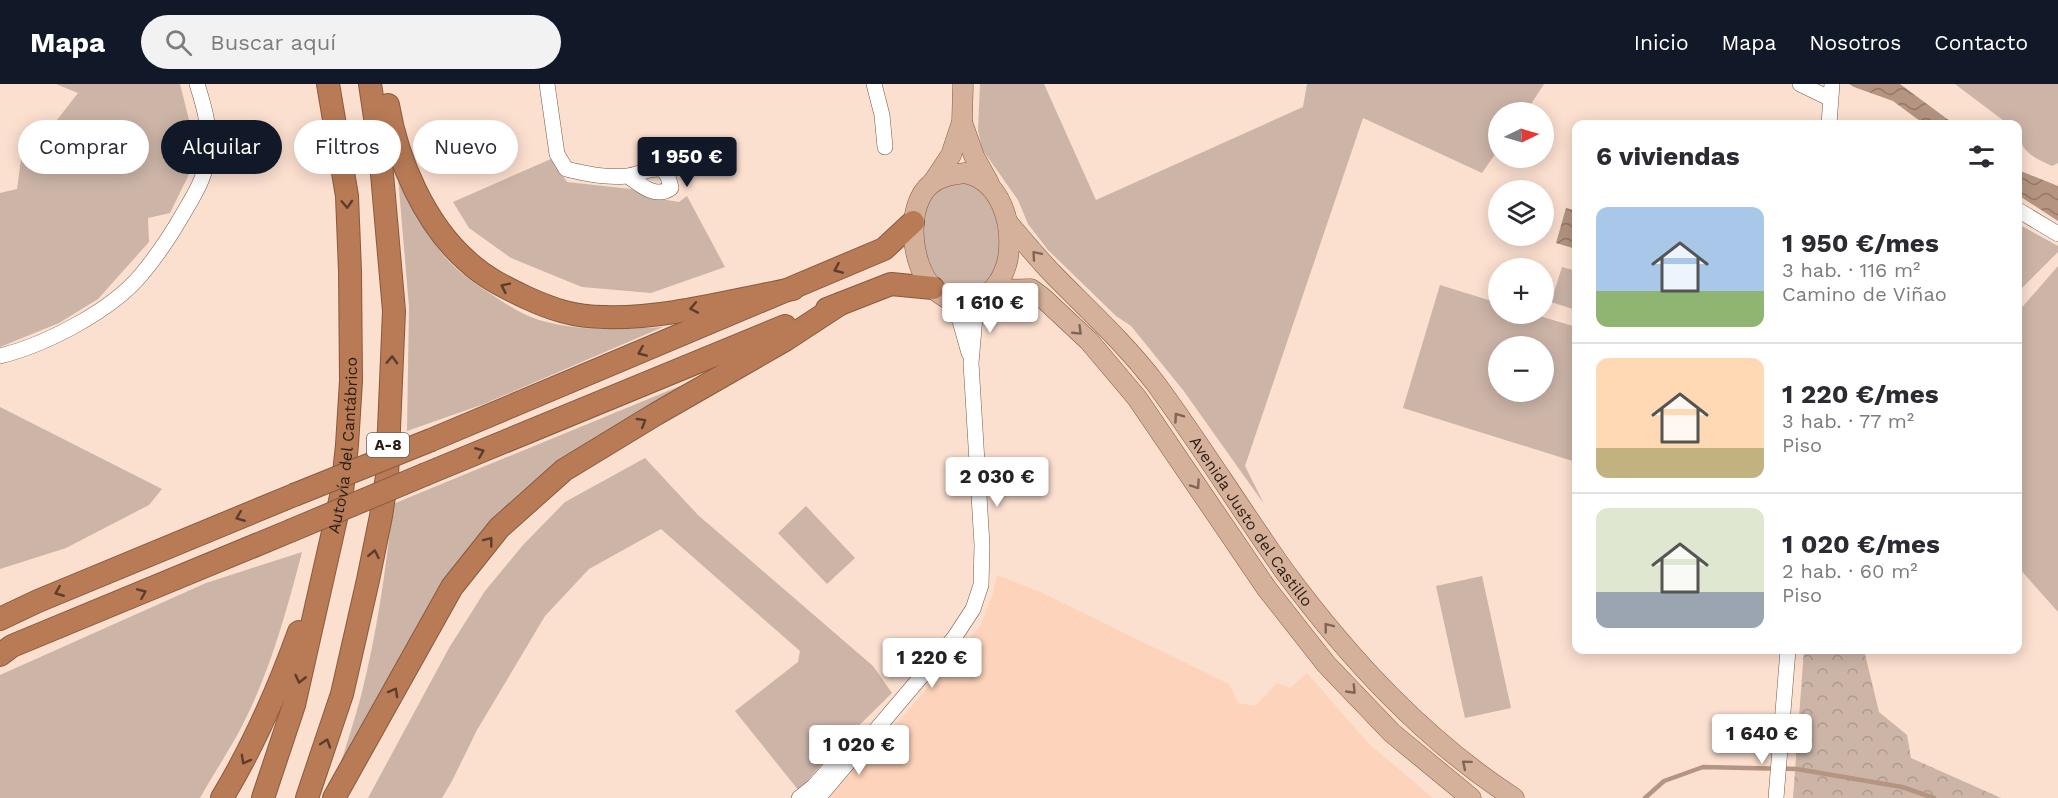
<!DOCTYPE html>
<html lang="es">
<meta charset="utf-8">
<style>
body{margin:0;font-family:"Work Sans",sans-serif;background:#f2f2f3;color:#2b2b33;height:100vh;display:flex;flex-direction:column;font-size:22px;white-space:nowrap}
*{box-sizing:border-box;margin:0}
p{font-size:20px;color:#7c7c81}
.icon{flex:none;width:33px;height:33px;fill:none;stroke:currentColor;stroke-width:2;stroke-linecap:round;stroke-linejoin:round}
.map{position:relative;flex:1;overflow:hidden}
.panel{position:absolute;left:1572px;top:36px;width:450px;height:534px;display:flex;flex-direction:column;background:#fff;border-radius:12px;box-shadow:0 3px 15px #0003}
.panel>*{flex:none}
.guide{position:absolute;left:18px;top:36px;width:570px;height:54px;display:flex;gap:12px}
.needle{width:39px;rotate:85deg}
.tools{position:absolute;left:1488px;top:18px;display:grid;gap:12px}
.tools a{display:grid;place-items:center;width:66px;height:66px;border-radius:50%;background:#fff;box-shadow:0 3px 15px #0003;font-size:30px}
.price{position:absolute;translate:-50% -51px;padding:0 14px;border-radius:6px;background:#fff;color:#222;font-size:20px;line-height:39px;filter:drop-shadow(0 2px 3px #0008)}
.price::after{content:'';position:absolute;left:50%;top:36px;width:18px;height:14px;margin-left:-9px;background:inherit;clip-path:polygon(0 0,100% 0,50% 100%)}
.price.active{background:#111827;color:#fff}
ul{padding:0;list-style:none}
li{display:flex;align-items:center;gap:18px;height:150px;padding:0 24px}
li+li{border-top:2px solid #e1e1e2}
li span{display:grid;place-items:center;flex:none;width:168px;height:120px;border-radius:12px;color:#555}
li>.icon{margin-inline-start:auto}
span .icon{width:72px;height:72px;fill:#fffc;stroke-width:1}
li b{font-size:26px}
h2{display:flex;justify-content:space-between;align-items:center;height:72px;padding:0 24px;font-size:26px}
.tag{padding:0 21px;border-radius:27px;background:#fff;box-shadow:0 3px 15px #0003;font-size:21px;line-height:54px}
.tag.active{background:#111827;color:#fff}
header{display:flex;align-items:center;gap:36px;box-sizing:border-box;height:84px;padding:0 30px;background:#111827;color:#fff}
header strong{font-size:28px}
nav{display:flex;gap:33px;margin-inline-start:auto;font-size:21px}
.search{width:420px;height:54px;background:#f2f2f3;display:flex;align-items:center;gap:15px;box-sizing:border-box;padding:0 21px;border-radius:33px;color:#7c7c81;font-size:22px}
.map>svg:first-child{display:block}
</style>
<header>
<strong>Mapa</strong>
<div class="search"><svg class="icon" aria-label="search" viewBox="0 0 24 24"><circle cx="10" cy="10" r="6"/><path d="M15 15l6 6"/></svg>Buscar aquí</div>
<nav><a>Inicio</a><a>Mapa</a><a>Nosotros</a><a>Contacto</a></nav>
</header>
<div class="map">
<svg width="2058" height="714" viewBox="0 0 2058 714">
<defs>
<pattern id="forest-crowns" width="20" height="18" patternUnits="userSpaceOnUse" patternTransform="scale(1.5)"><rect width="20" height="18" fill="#ccb4a7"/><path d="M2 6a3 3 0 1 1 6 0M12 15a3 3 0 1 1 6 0" fill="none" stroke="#af9a8f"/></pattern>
<pattern id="water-waves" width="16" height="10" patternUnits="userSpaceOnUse" patternTransform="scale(1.5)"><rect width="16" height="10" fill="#b59481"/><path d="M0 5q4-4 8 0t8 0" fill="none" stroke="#937868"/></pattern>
</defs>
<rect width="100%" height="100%" fill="#fbdfcf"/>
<path fill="#fdd3bb" d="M997 491 1038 507 1229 600 1238 619 1255 622 1277 599 1290 604 1307 589 1369 660 1433 714H816L872 669 981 541 993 509Z"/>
<path fill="#ccb4a7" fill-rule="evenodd" d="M56 0H180L193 52V82L170 129 148 134 149 158 98 215 59 239 0 263V109L17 105 23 61 50 45 78 9Z
M980 0H1044L1096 116 1303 23 1307 0H1544L1526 28H1498V66L1482 89 1363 34 1245 382 1264 420 1183 306 1131 242 1116 232 1048 166 1028 140 1018 116 982 65 978 46Z
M1955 0H2058V79L2052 82C2030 72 2018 66 2018 40H2008Z
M551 75 567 98 631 105 648 113 679 118 687 112 725 183 651 209 582 203 511 174 469 144 453 118Z
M978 91 1010 157 981 216 933 204 917 124 922 111Z
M398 93C412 119 426 151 445 173 457 187 475 200 491 210 506 220 522 231 539 236 579 248 622 245 663 243L484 320 407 347 409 223Z
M2018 140 2058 162V168L2018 208Z
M2058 182V528L2018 483V228Z
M1562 183 1576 187V226L1551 218Z
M1440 201 1498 219V230H1533L1576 243V378L1403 324ZM1498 262H1544V308H1498Z
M692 297 479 458 334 701C343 671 353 642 361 612 377 549 386 485 393 420Z
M0 323 162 405 149 421 66 464 0 485Z
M645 374 698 431 873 582 892 609 831 669 799 707 735 627 798 578 800 567 661 445 589 485 545 532 477 646 452 697 442 714H368L449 564 485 507 523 461 565 418Z
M806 422 855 474 827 500 778 449Z
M302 468C287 526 271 584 244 638 231 664 214 689 200 714H0V591L206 499Z
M1482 492 1511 624 1465 634 1436 502Z"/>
<path fill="url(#forest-crowns)" d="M1804 566H1864L1879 628 1907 651 1911 674 2001 714H1793Z"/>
<path fill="url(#water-waves)" d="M1849 0H1900L1954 40H1924L1893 17 1854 3Z
M2018 86 2058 102V137L2018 111Z
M1566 124 1576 127V165L1556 159Z"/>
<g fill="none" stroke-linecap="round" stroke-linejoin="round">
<path stroke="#b59481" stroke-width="4.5" d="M1645 714 1664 697 1703 683 1797 685 1902 703 1934 714"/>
<defs>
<path id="minor" d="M547 0 557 70 566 85C587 90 605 94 627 92 637 91 649 84 659 85 668 87 669 96 671 104 656 115 640 101 628 92
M874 0 882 31 885 63
M1800 0 1831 15
M1829 40 1832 0
M2018 126 2058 150
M949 216 960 237 969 269
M0 272C45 261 111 227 141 191 157 172 171 151 183 130 193 113 204 96 207 76 212 50 205 25 197 0
M799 714 814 702 846 666
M818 714 954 554 973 525 981 501 982 461 971 279 975 233 981 216
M1776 714 1788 566"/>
<g id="major">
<path d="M962 38 974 72 989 99"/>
<path d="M965 89C1002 97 1013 141 1008 174 1001 212 965 234 934 205 911 183 904 122 931 100 941 92 953 90 965 89Z"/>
<path d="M933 98 951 71 962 38 963 0"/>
<path id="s1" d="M1008 139C1022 155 1036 172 1050 187 1086 224 1125 259 1156 300 1201 361 1241 426 1285 488 1349 574 1423 655 1514 714"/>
<path d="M994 206 1031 205 1042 213 1089 257 1137 314 1267 505 1326 580 1392 649 1471 714"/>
</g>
<g id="highway">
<path d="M388 21C397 76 425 140 467 177 484 193 504 203 525 213 551 225 574 233 604 233 666 235 732 216 793 205"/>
<path d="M827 225 891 200 933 204"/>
<path d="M431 356 884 165 913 138"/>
<path d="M426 390 785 242"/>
<path d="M0 535 38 517 294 411"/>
<path d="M0 571 12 562 290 447"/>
<path d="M222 714C254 661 278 606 299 548"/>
<path id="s2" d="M263 714 294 621 342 408 347 361 351 297 350 187 347 112 328 0"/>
<path d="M307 714 342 610 368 496 381 432 387 392 394 227 380 67 370 0"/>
<path d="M334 714 452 503 499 444 564 386 656 330 785 256 840 220"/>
</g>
</defs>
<use href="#minor" stroke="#785a49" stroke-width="16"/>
<use href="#major" stroke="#875a3f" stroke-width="21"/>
<use href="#highway" stroke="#875a3f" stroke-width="24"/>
<use href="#minor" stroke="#fff" stroke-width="15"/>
<use href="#major" stroke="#d5b09a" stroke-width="20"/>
<use href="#highway" stroke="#b97b56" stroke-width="22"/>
<defs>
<path id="highway-bridge" d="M294 411 431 356
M290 447 426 390"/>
</defs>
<use href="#highway-bridge" stroke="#875a3f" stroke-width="24" stroke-linecap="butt"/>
<use href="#highway-bridge" stroke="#b97b56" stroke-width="22"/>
</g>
<defs><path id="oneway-chevron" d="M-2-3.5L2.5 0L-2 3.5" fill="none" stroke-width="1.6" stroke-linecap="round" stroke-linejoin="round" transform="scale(1.5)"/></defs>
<g stroke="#5b3d2c">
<use href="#oneway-chevron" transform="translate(347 120) rotate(87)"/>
<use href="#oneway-chevron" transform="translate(838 185) rotate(157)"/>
<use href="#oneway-chevron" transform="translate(505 203) rotate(-154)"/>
<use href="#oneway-chevron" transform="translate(694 224) rotate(169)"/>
<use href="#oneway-chevron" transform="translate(642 268) rotate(157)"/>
<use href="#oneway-chevron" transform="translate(392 276) rotate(-88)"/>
<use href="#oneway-chevron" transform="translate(642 338) rotate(-31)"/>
<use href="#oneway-chevron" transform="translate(480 368) rotate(-22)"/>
<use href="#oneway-chevron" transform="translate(240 433) rotate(158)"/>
<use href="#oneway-chevron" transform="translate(489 457) rotate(-52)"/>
<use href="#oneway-chevron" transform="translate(374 470) rotate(-79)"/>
<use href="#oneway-chevron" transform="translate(59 508) rotate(158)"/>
<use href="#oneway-chevron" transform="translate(142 509) rotate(-23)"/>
<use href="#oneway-chevron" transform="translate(300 595) rotate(103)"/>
<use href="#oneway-chevron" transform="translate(394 608) rotate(-61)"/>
<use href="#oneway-chevron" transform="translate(326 659) rotate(-72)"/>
<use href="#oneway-chevron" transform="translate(245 676) rotate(119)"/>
</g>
<g stroke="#7f6658">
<use href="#oneway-chevron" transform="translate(1036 171) rotate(-131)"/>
<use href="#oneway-chevron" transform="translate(1078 247) rotate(44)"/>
<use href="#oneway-chevron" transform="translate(1178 333) rotate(-125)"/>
<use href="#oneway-chevron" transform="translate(1196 401) rotate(56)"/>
<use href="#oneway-chevron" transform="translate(1328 543) rotate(-128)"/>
<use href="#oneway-chevron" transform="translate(1352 606) rotate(46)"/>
<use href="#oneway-chevron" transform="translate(1466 680) rotate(-140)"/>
</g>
<g text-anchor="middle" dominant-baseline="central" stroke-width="4.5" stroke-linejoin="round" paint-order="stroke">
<rect fill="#fff" stroke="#69605b" stroke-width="1.5" x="367" y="349" width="42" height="24" rx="4.5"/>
<g font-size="15" font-weight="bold" fill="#291c15">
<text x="388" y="361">A-8</text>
</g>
<g font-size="16" fill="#291c15" stroke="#fff">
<text stroke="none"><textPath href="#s2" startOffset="363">Autovía del Cantábrico</textPath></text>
<text stroke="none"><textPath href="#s1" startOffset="386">Avenida Justo del Castillo</textPath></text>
</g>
</g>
</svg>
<div class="tools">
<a><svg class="needle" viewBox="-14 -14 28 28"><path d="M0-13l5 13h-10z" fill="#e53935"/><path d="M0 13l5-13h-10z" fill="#7c7c81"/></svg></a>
<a><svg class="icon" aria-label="layers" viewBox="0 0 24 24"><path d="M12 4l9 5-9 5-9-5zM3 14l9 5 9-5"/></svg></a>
<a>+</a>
<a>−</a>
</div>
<b class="price active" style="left:687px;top:104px">1 950 €</b>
<b class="price" style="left:990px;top:250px">1 610 €</b>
<b class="price" style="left:997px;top:424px">2 030 €</b>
<b class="price" style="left:932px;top:605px">1 220 €</b>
<b class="price" style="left:1762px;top:681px">1 640 €</b>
<b class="price" style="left:859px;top:692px">1 020 €</b>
<div class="guide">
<a class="tag">Comprar</a>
<a class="tag active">Alquilar</a>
<a class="tag">Filtros</a>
<a class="tag">Nuevo</a>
</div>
<section class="panel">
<h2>6 viviendas<svg class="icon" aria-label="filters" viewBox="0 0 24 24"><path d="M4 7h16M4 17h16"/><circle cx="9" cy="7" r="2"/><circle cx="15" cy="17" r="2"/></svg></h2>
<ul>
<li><span style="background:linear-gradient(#a9c7e8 70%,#8fb573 0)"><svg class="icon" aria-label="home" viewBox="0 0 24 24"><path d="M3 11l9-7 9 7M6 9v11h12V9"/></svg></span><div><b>1 950 €/mes</b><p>3 hab. · 116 m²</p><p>Camino de Viñao</p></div></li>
<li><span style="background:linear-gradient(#ffd9b3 75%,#c2b280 0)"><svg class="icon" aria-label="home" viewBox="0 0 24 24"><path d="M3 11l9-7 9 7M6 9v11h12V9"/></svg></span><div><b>1 220 €/mes</b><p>3 hab. · 77 m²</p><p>Piso</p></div></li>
<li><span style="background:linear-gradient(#dfe7d0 70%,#9aa5b1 0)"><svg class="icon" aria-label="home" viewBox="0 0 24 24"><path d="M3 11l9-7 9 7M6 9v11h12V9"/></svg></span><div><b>1 020 €/mes</b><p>2 hab. · 60 m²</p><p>Piso</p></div></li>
</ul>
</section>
</div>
